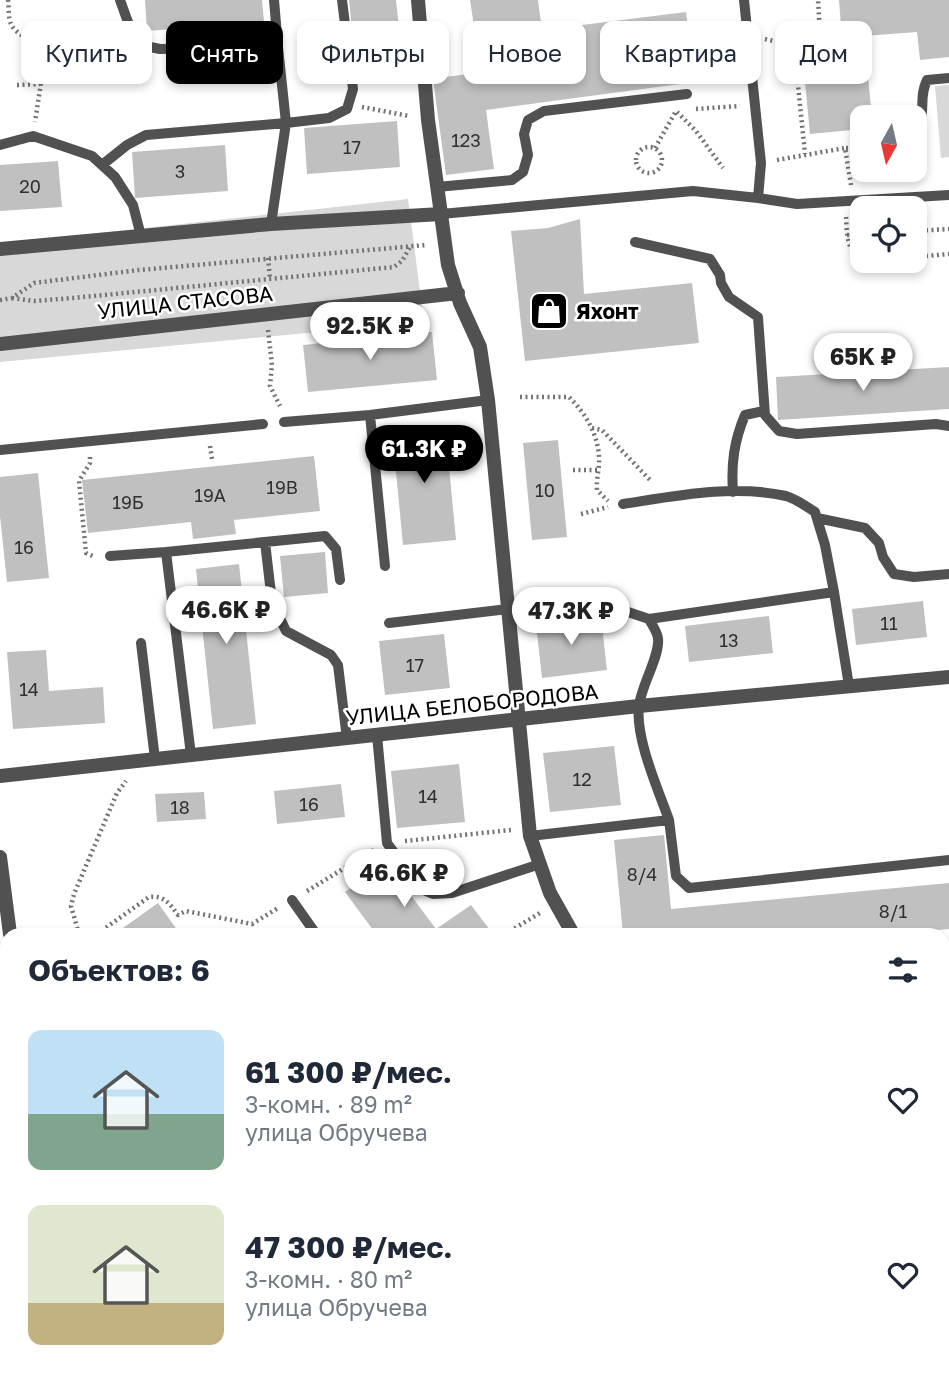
<!DOCTYPE html>
<html lang="ru">
<meta charset="utf-8">
<style>
body{margin:0;font-family:"Golos Text",sans-serif;background:#f2f2f3;color:#1f2937;height:100vh;display:flex;flex-direction:column;font-size:26px;white-space:nowrap}
*{box-sizing:border-box;margin:0}
p{font-size:23px;color:#747a83}
.icon{flex:none;width:38px;height:38px;fill:none;stroke:currentColor;stroke-width:2;stroke-linecap:round;stroke-linejoin:round}
.map{position:relative;flex:1;overflow:hidden}
.sheet{position:absolute;left:0px;top:928px;width:950px;height:450px;display:flex;flex-direction:column;background:#fff;border-radius:21px 21px 0 0;box-shadow:0 4px 10px #0003}
.sheet>*{flex:none}
.top-card{position:absolute;left:21px;top:21px;width:908px;height:63px;display:flex;gap:14px}
.needle{width:46px;rotate:188deg}
.buttons{position:absolute;left:850px;top:105px;display:grid;gap:14px}
.buttons a{display:grid;place-items:center;width:77px;height:77px;border-radius:14px;background:#fff;box-shadow:0 4px 10px #0003;font-size:35px}
.price{position:absolute;translate:-50% -60px;padding:0 16px;border-radius:24px;background:#fff;color:#222;font-size:23px;line-height:46px;filter:drop-shadow(0 2px 4px #0008)}
.price::after{content:'';position:absolute;left:50%;top:42px;width:21px;height:16px;margin-left:-10px;background:inherit;clip-path:polygon(0 0,100% 0,50% 100%)}
.price.active{background:#000;color:#fff}
ul{padding:0;list-style:none}
li{display:flex;align-items:center;gap:21px;height:175px;padding:0 28px}
li span{display:grid;place-items:center;flex:none;width:196px;height:140px;border-radius:14px;color:#555}
li>.icon{margin-inline-start:auto}
span .icon{width:84px;height:84px;fill:#fffc;stroke-width:1}
li b{font-size:30px}
h2{display:flex;justify-content:space-between;align-items:center;height:84px;padding:0 28px;font-size:30px}
.pill{padding:0 24px;border-radius:14px;background:#fff;box-shadow:0 4px 10px #0003;font-size:24px;line-height:63px}
.pill.active{background:#000;color:#fff}
.map>svg:first-child{display:block}
</style>
<div class="map">
<svg width="949" height="1376" viewBox="0 0 949 1376">
<rect width="100%" height="100%" fill="#fff"/>
<path fill="#d8d8d8" d="M949 85V157L941 158 935 86Z
M408 199 424 322 0 362V244Z
M415 1370H536L541 1376H407Z"/>
<path fill="#c0c0c0" d="M145 0H262L264 22 147 31Z
M349 0H396L403 64 356 69Z
M470 0H538L542 30 686 12 695 82 486 110 494 169 446 175 433 79 481 72Z
M839 0H949V57L920 60 917 32 864 36 872 117H863V129L810 134 801 41 842 39Z
M397 121 400 167 307 174 304 128Z
M225 145 228 191 135 198 132 152Z
M58 161 62 207 0 211V165Z
M580 219 584 294 692 283 699 343 525 361 511 231 548 228Z
M432 332 437 380 308 392 303 345Z
M949 367V409L778 420 776 377Z
M445 425 456 540 403 545 392 430Z
M558 440 567 537 532 540 523 443Z
M314 456 320 511 234 520 236 534 193 539 191 522 88 533 82 480Z
M38 473 49 578 7 582 0 516V477Z
M325 552 328 593 284 597 280 556Z
M239 564 256 724 213 729 196 569Z
M923 601 927 637 856 645 852 609Z
M769 616 773 653 689 662 685 626Z
M601 617 607 670 542 678 536 624Z
M444 634 450 688 385 695 379 641Z
M46 650 49 691 103 687 105 723 13 729 7 652Z
M614 746 621 805 550 812 543 753Z
M459 764 465 822 397 828 391 771Z
M341 784 345 817 277 824 274 791Z
M204 792 206 819 157 822 155 794Z
M664 835 671 909 949 883V929L893 934H623L614 840Z
M386 862 436 929 471 905 493 934H376L345 892Z
M158 903 180 934H127L123 928Z
M949 1071V1126L943 1131V1075Z
M943 1240 949 1248V1319L943 1311Z
M7 1272V1331L0 1336V1277Z
M116 1370H133L137 1376H108Z
M186 1370H241L246 1376H190Z
M651 1370H704L708 1376H655Z"/>
<g fill="none" stroke-linecap="round" stroke-linejoin="round">
<path stroke="#737373" stroke-width="4.5" stroke-dasharray="2 3.5" stroke-linecap="butt" d="M8 0C9 7 8 18 11 24 16 36 36 40 45 57L35 122
M765 39 794 46 805 154
M794 46 803 37H813L820 33 818 0
M17 85 40 84
M362 107 409 116
M696 109 740 106
M636 160a13 13 0 1 1 26 0a13 13 0 1 1-26 0Z
M655 148 676 111 696 131 723 168
M777 160 845 148
M851 185 845 148H863
M846 217C847 233 846 252 863 259
M915 231 949 229
M847 235 863 234
M915 257 949 254
M268 258 270 279
M12 298 34 301 73 298 394 267 402 261 410 247
M0 300 12 298 34 283 139 270 426 245
M268 330 272 365 270 386 280 406
M520 397H569C585 413 597 432 599 456 600 467 596 478 597 490L608 501
M592 428 602 430 652 482
M210 446 212 459
M90 457V463L79 481 86 553 95 557
M573 470H597
M581 514 608 507
M405 841 511 830
M307 891 374 850
M79 934 71 906 74 894 117 793 126 781
M97 934 149 897C164 895 170 904 178 915L186 911 252 924 278 908
M505 934 540 913
M943 1057 949 1053
M943 1328H944
M796 1370V1376
M60 1376 67 1370
M638 1376 644 1372"/>
<path stroke="#515151" stroke-width="10" d="M120 0 133 36 140 45 160 49 278 47 274 0
M744 0 761 163 758 198 797 204 949 195
M278 47 286 123 329 118 347 109 353 89 342 0
M920 123C925 106 919 97 927 80L949 78
M0 145 33 136 92 156 115 177 133 205 141 236
M102 165 127 145 146 135 286 123 271 224
M437 187 512 180 523 172 528 155 524 134 528 120 544 111 687 94
M441 214 693 191 758 198
M635 242 710 259 720 275 721 283 729 297 758 317 765 415 779 431 797 434 936 424 949 426
M370 415 385 566
M284 422 370 415 488 400
M0 450 263 424
M733 492C731 464 734 441 745 415L764 411
M623 504C675 496 733 484 786 496 796 499 806 506 815 512L825 545 834 592
M817 518 865 528 879 543 883 557 894 574 914 577 949 574
M265 542 272 602 286 631 331 655 338 665 347 739
M110 556 166 552
M649 619 834 592 849 686
M389 623 508 609 530 604 583 603 622 610 649 619C652 625 658 633 658 639 660 656 641 686 639 706 635 738 658 789 669 820
M141 643 155 759
M377 735 387 843 421 889 433 894 452 893 540 864
M191 755 166 552 325 536 336 549 340 580
M530 836 669 820 676 876 689 888 949 860
M292 900 316 934
M943 951 949 950
M943 1158 949 1155
M0 1183 7 1182
M0 1359 7 1364
M163 1370 164 1376
M262 1370 266 1376
M302 1370 306 1376
M609 1370 613 1376
M942 1370 945 1376
M388 1376 392 1373"/>
<path stroke="#515151" stroke-width="14" d="M418 0 428 120 448 265 460 303 480 347 488 400 530 836 550 893 573 934
M0 249 271 224 441 214
M0 344 458 293
M0 776 639 706 949 677
M0 857 10 934"/>
</g>
<defs>
<symbol id="shop-square" viewBox="-11 -11 22 22"><rect x="-9" y="-9" width="18" height="18" rx="4" fill="#000" stroke="#fff"/><path d="M-5-2.5h2.3a2.7 3.5 0 0 1 5.4 0H5L5.5 6h-11ZM-1.5-2.5h3a1.5 2.3 0 0 0-3 0Z" fill="#fff"/></symbol>
</defs>
<g fill-rule="evenodd">
<use href="#shop-square" x="527" y="289" width="44" height="44"/>
</g>
<g text-anchor="middle" dominant-baseline="central" stroke-width="5" stroke-linejoin="round" paint-order="stroke">
<g font-size="18" fill="#303030">
<text x="466" y="140">123</text>
<text x="352" y="147">17</text>
<text x="180" y="171">3</text>
<text x="30" y="186">20</text>
<text x="282" y="487">19В</text>
<text x="545" y="490">10</text>
<text x="210" y="495">19А</text>
<text x="128" y="502">19Б</text>
<text x="24" y="547">16</text>
<text x="889" y="623">11</text>
<text x="729" y="640">13</text>
<text x="415" y="665">17</text>
<text x="29" y="689">14</text>
<text x="582" y="779">12</text>
<text x="428" y="796">14</text>
<text x="309" y="804">16</text>
<text x="180" y="807">18</text>
<text x="642" y="874">8/4</text>
<text x="893" y="911">8/1</text>
</g>
<g font-size="21" fill="#000" stroke="#fff">
<text transform="translate(185 302) rotate(-6)">УЛИЦА СТАСОВА</text>
<text transform="translate(472 704) rotate(-6)">УЛИЦА БЕЛОБОРОДОВА</text>
</g>
<g font-size="21" font-weight="bold" fill="#000" stroke="#fff" text-anchor="start">
<text x="576" y="311">Яхонт</text>
</g>
</g>
</svg>
<div class="buttons">
<a><svg class="needle" viewBox="-14 -14 28 28"><path d="M0-13l5 13h-10z" fill="#e53935"/><path d="M0 13l5-13h-10z" fill="#747a83"/></svg></a>
<a><svg class="icon" aria-label="locate" viewBox="0 0 24 24"><circle cx="12" cy="12" r="6"/><path d="M12 2v4M12 18v4M2 12h4M18 12h4"/></svg></a>
</div>
<b class="price" style="left:370px;top:362px">92.5K ₽</b>
<b class="price" style="left:863px;top:393px">65K ₽</b>
<b class="price active" style="left:424px;top:485px">61.3K ₽</b>
<b class="price" style="left:226px;top:646px">46.6K ₽</b>
<b class="price" style="left:571px;top:647px">47.3K ₽</b>
<b class="price" style="left:404px;top:909px">46.6K ₽</b>
<div class="top-card">
<a class="pill">Купить</a>
<a class="pill active">Снять</a>
<a class="pill">Фильтры</a>
<a class="pill">Новое</a>
<a class="pill">Квартира</a>
<a class="pill">Дом</a>
</div>
<section class="sheet">
<h2>Объектов: 6<svg class="icon" aria-label="filters" viewBox="0 0 24 24"><path d="M4 7h16M4 17h16"/><circle cx="9" cy="7" r="2"/><circle cx="15" cy="17" r="2"/></svg></h2>
<ul>
<li><span style="background:linear-gradient(#bfe0f5 60%,#7fa58c 0)"><svg class="icon" aria-label="home" viewBox="0 0 24 24"><path d="M3 11l9-7 9 7M6 9v11h12V9"/></svg></span><div><b>61 300 ₽/мес.</b><p>3-комн. · 89 m²</p><p>улица Обручева</p></div><svg class="icon" aria-label="heart" viewBox="0 0 24 24"><path d="M12 20l-8-8c-3-5 5-10 8-4 3-6 11-1 8 4z"/></svg></li>
<li><span style="background:linear-gradient(#dfe7d0 70%,#c2b280 0)"><svg class="icon" aria-label="home" viewBox="0 0 24 24"><path d="M3 11l9-7 9 7M6 9v11h12V9"/></svg></span><div><b>47 300 ₽/мес.</b><p>3-комн. · 80 m²</p><p>улица Обручева</p></div><svg class="icon" aria-label="heart" viewBox="0 0 24 24"><path d="M12 20l-8-8c-3-5 5-10 8-4 3-6 11-1 8 4z"/></svg></li>
</ul>
</section>
</div>
